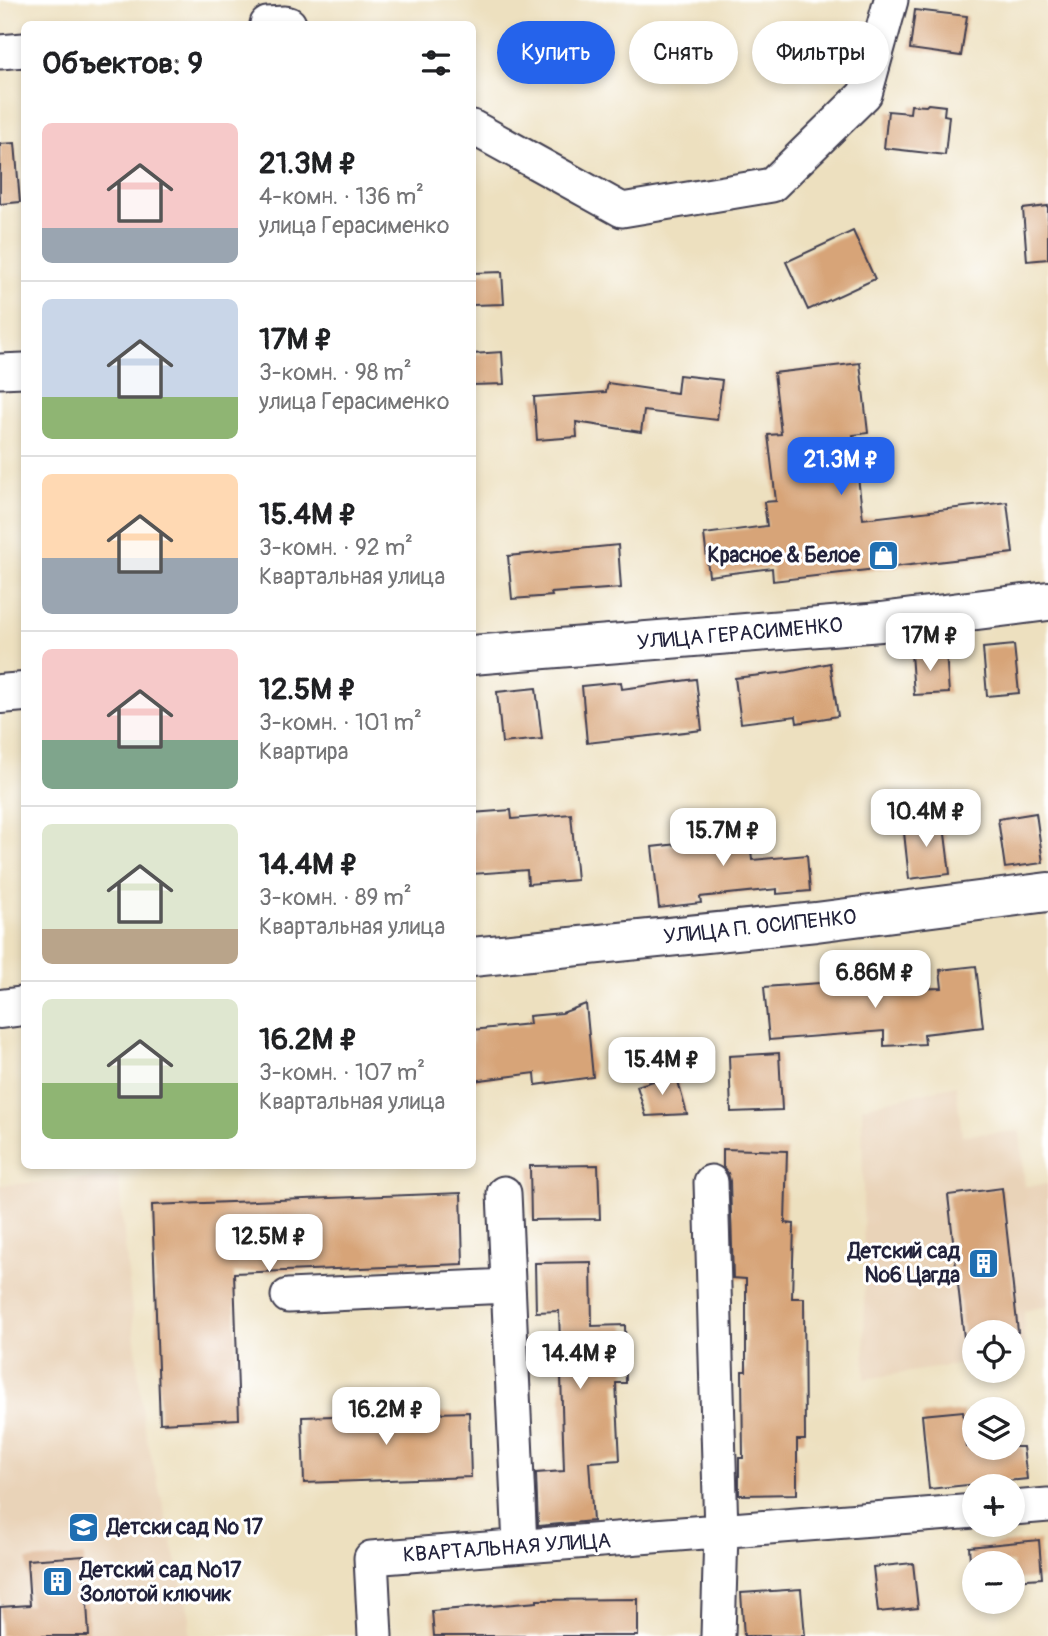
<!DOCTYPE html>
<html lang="ru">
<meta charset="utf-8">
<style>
body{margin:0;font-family:Pangolin,sans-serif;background:#f6f6f6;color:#202124;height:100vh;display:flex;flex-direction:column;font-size:26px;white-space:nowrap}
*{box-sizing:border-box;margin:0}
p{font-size:23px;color:#757577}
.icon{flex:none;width:38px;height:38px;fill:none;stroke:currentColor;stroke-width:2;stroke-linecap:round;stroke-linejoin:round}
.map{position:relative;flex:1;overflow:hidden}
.side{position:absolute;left:21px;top:21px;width:455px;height:1148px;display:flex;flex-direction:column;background:#fff;border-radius:10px;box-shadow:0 4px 10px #0003}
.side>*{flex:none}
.top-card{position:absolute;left:497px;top:21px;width:444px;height:63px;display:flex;gap:14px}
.buttons{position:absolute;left:962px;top:1320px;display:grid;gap:14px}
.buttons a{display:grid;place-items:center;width:63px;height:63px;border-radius:50%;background:#fff;box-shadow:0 4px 10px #0003;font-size:35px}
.price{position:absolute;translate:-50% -60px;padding:0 16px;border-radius:14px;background:#fff;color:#222;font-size:23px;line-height:46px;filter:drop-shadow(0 2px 4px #0008)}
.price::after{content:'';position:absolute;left:50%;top:42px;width:21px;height:16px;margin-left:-10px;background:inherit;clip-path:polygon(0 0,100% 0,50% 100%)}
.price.on{background:#2563eb;color:#fff}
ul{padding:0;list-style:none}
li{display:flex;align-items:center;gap:21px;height:175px;padding:0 21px}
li+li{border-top:2px solid #e0e0e0}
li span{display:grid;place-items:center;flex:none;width:196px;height:140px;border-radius:10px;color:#555}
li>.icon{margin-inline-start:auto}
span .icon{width:84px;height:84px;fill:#fffc;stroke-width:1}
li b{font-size:30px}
h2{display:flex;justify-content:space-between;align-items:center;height:84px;padding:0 21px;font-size:30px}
.chip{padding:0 24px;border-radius:32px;background:#fff;box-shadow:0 4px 10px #0003;font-size:24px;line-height:63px}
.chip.on{background:#2563eb;color:#fff}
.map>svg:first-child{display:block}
</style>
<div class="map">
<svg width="1048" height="1636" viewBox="0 0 1048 1636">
<rect width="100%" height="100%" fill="#fff"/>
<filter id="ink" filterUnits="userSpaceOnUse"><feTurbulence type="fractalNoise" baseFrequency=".0143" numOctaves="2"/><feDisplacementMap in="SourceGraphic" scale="14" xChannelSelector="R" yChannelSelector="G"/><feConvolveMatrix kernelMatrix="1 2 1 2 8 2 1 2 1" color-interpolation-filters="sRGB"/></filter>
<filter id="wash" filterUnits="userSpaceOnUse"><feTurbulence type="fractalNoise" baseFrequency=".00686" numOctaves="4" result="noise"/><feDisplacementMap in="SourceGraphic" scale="28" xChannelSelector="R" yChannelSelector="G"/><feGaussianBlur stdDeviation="1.57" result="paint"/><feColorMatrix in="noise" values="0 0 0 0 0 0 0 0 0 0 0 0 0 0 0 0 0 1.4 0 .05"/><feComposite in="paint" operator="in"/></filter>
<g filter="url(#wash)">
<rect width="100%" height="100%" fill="#ede0bf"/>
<path fill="#e9d3b8" d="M956 1085 962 1135 1020 1131 1025 1186 1048 1184V1306L1024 1311V1344L1013 1345V1332H975V1348L963 1349 962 1364 865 1379 862 1107Z
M118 1177 144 1426 190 1617 189 1636H0V1185Z"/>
<g id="blocks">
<path fill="#d7a478" d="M915 10 967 16 961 56 910 49Z
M928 104 945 106 944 115 949 116 945 155 884 148 888 111 910 113 911 105 926 106Z
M15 143 20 202 0 204V144Z
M1048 206V259L1027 261 1023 209Z
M853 231 875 279 808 310 786 262Z
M502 272 504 304 472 305V273Z
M502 352 504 384 472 385V354Z
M860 363 868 433 853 435 863 519 1007 502 1013 553 773 581 772 568 709 576 704 534 767 526 764 502 776 501 768 435 781 434 774 373Z
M679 375 722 380 717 420 644 411 641 432 576 422 577 437 537 440 534 397 606 392 608 383 677 393Z
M618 545 621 588 551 593 552 596 512 599 508 556Z
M1014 645 1019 693 987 696 983 648Z
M946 651 949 693 914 695 911 653Z
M830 663 838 716 797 723 796 716 741 723 735 678 788 672Z
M696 679 702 730 587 743 582 686 621 682 622 689Z
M536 688 542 739 502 743 497 692Z
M511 810 512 819 571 814 577 880 528 884 527 870 472 874V813Z
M1036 813 1043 863 1005 868 998 819Z
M943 818 950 874 909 879 903 823Z
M748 820 752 860 807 855 810 891 777 894V889L700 897 701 903 659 908 652 847 704 841 702 825Z
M976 966 983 1027 924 1034 925 1044 884 1046V1031L769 1040 764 987 848 981V991L942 988 940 970Z
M586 1004 593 1077 536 1085 535 1073 472 1081V1030L530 1024 529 1016 562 1013Z
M779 1053 782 1110 731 1112 729 1056Z
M676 1074 687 1114 646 1116 637 1086Z
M723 1149 787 1151 785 1223 794 1224 792 1298H804L805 1440H797V1494L739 1495V1458H743L742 1371H746V1279L733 1278 730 1181 728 1173 723 1167Z
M598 1165 600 1219 531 1220 530 1166Z
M1002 1188 1018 1332H975V1337L964 1338 948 1195Z
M461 1193 463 1264 234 1273 239 1419 160 1423 152 1205Z
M591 1262 592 1326 625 1325 626 1383H616L620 1460 589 1462 593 1521 538 1526 536 1473 564 1471 559 1311 536 1312 535 1263Z
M963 1411 966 1447H1023L1027 1479 929 1489 922 1415Z
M469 1412 471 1477 304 1483 302 1417Z
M1039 1540 1042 1578 1013 1580V1563H975V1584H972L969 1547Z
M84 1556 89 1636H0V1607L30 1605 27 1560Z
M913 1563 918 1608 878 1612 873 1567Z
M801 1589 805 1636H744L741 1593Z
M638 1599V1636H434L432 1611 537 1602V1600Z"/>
</g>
</g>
<g filter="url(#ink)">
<use href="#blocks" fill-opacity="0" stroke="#403e4f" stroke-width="2"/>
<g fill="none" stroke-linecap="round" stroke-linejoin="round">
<defs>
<path id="minor" d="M267 24 285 23 289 24
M0 52 24 50
M472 127 622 210 772 185 865 94 891 0
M0 371 24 370
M711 1182 721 1532 718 1636
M504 1193 520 1546
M288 1296 508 1286
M1013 1508 1048 1505
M375 1636 371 1558 975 1511"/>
<path id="major" d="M472 655 881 622 1048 601
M0 694 24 692
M472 957 816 922 1048 892
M0 1009 24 1006"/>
</defs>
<use href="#minor" stroke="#403e4f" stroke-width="37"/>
<use href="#major" stroke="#403e4f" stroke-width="42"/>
<use href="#minor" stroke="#fff" stroke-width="33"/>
<use href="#major" stroke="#fff" stroke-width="38"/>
</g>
</g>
<defs>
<symbol id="shop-square" viewBox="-11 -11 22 22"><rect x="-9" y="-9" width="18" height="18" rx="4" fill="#1f6fb2" stroke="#fff"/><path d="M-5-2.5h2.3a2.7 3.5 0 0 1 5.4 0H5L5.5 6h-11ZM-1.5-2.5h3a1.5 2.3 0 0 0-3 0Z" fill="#fff"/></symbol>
<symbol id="building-square" viewBox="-11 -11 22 22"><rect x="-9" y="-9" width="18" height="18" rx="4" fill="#1f6fb2" stroke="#fff"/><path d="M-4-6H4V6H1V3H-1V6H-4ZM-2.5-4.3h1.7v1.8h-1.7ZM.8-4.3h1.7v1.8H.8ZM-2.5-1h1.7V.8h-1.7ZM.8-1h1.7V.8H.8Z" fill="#fff"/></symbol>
<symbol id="school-square" viewBox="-11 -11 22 22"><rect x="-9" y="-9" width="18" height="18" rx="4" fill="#1f6fb2" stroke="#fff"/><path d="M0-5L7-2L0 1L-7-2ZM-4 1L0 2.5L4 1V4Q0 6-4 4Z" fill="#fff"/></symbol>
</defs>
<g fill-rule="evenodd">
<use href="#shop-square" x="866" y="538" width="35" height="35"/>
<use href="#building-square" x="966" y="1246" width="35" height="35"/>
<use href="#school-square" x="66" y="1510" width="35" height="35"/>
<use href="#building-square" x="40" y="1564" width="35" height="35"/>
</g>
<g text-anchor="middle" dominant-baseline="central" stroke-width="6" stroke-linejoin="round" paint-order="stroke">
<g font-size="21" font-weight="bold" fill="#22223b" stroke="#fff" text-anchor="end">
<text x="860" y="555">Красное &amp; Белое</text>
<text x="960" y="1251">Детский сад<tspan x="960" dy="24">№6 Цагда</tspan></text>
<text x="107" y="1527" text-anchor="start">Детски сад № 17</text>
<text x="80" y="1570" text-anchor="start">Детский сад №17<tspan x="80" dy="24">Золотой ключик</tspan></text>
</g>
<g font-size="21" fill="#22223b" stroke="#fff">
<text transform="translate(740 634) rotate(-5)">УЛИЦА ГЕРАСИМЕНКО</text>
<text transform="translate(760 927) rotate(-6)">УЛИЦА П. ОСИПЕНКО</text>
<text transform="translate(507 1548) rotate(-4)">КВАРТАЛЬНАЯ УЛИЦА</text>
</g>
</g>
</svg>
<div class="buttons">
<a><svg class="icon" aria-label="locate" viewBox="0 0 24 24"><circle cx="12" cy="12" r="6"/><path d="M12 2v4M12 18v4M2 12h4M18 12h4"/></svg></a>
<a><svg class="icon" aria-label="layers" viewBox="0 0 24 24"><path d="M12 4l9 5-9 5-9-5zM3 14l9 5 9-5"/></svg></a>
<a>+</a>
<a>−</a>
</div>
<b class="price on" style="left:841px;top:497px">21.3M ₽</b>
<b class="price" style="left:930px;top:673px">17M ₽</b>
<b class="price" style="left:926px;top:849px">10.4M ₽</b>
<b class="price" style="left:723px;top:868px">15.7M ₽</b>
<b class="price" style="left:875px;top:1010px">6.86M ₽</b>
<b class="price" style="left:662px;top:1097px">15.4M ₽</b>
<b class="price" style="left:269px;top:1274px">12.5M ₽</b>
<b class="price" style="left:580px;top:1391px">14.4M ₽</b>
<b class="price" style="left:386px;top:1447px">16.2M ₽</b>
<div class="top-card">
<a class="chip on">Купить</a>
<a class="chip">Снять</a>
<a class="chip">Фильтры</a>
</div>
<section class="side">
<h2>Объектов: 9<svg class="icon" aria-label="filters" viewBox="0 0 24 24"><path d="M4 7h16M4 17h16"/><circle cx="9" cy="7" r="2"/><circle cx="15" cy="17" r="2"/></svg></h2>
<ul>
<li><span style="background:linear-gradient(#f6c9c9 75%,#9aa5b1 0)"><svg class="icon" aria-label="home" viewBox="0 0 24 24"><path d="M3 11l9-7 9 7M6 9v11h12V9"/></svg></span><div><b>21.3M ₽</b><p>4-комн. · 136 m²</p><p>улица Герасименко</p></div></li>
<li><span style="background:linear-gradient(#c9d6e8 70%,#8fb573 0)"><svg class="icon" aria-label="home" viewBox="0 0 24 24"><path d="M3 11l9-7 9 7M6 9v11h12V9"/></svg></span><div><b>17M ₽</b><p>3-комн. · 98 m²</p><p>улица Герасименко</p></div></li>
<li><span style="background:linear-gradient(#ffd9b3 60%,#9aa5b1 0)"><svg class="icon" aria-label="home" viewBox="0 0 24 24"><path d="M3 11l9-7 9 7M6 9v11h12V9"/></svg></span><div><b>15.4M ₽</b><p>3-комн. · 92 m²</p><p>Квартальная улица</p></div></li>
<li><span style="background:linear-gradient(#f6c9c9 65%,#7fa58c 0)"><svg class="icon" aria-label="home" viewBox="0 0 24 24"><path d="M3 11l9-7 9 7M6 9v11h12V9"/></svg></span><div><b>12.5M ₽</b><p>3-комн. · 101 m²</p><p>Квартира</p></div></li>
<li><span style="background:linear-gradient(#dfe7d0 75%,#b9a48a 0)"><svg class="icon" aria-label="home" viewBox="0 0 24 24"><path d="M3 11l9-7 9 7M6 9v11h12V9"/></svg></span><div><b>14.4M ₽</b><p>3-комн. · 89 m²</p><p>Квартальная улица</p></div></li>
<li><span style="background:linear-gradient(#dfe7d0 60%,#8fb573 0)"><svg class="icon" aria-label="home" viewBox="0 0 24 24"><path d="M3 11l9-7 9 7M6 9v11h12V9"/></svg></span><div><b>16.2M ₽</b><p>3-комн. · 107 m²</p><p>Квартальная улица</p></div></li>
</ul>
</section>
</div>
